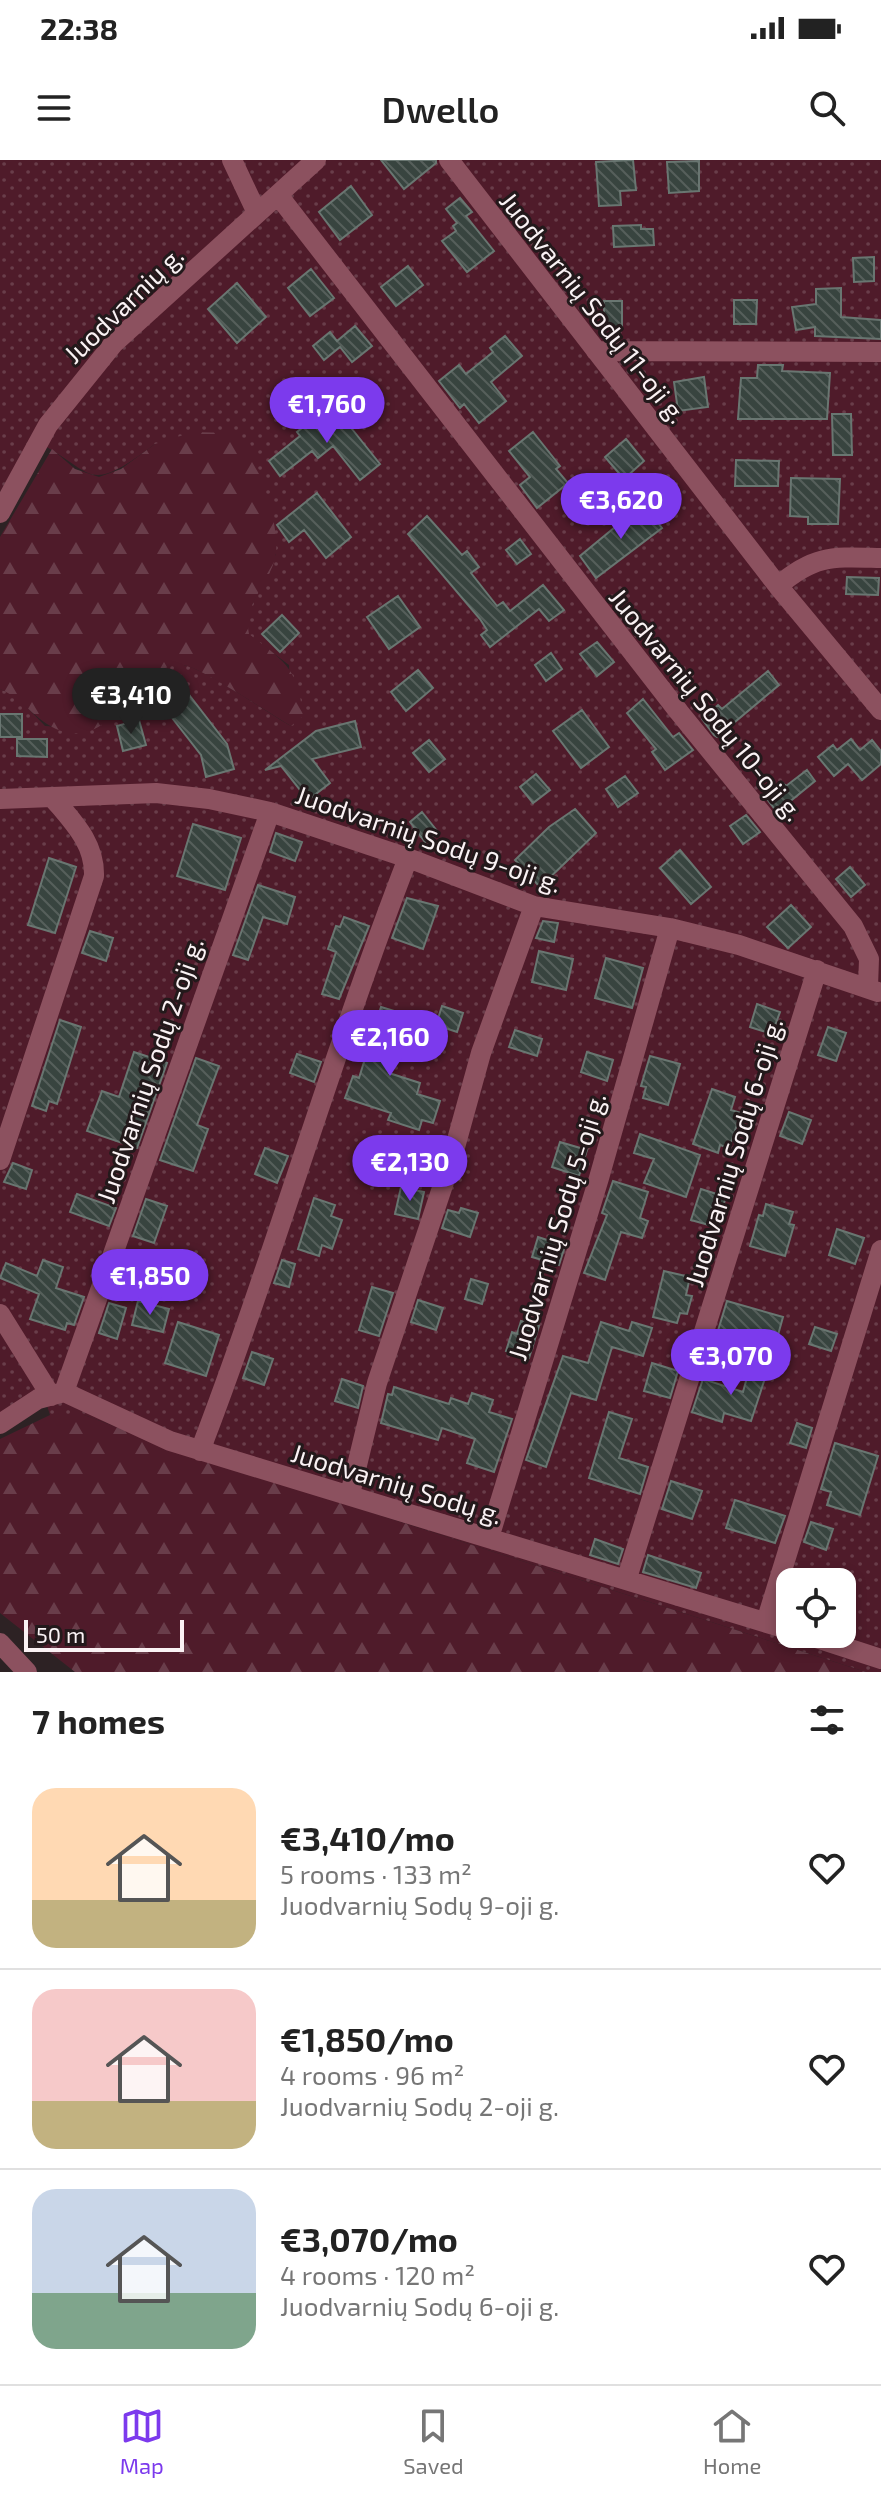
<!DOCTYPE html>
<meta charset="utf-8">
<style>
body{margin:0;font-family:"Exo 2",sans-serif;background:#f2f2f2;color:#222;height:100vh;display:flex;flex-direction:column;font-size:30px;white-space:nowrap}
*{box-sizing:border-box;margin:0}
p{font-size:26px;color:#767676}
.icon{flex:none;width:44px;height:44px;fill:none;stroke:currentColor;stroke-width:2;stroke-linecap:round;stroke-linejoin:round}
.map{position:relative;height:1512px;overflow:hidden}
.details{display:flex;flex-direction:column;background:#fff;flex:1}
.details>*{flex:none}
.controls{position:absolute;left:776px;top:1408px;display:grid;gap:16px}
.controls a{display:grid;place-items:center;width:80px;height:80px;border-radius:16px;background:#fff;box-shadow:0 4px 12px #0003;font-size:40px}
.scale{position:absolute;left:24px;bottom:20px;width:160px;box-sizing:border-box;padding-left:8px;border:4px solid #faf2f4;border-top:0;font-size:22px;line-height:28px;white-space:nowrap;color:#faf2f4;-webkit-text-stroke:6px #23191b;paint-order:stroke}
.price{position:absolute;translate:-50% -68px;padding:0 18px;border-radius:28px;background:#7c3aed;color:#fff;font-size:26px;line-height:52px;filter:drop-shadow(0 2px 4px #0008)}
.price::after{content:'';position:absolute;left:50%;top:48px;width:24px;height:18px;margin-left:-12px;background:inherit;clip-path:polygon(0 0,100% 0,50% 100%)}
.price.on{background:#222;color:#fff}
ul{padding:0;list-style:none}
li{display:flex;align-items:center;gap:24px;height:200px;padding:0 32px}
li+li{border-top:2px solid #e0e0e0}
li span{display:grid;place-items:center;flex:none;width:224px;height:160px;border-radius:24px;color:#555}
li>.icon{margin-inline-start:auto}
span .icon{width:96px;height:96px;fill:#fffc;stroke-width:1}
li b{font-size:34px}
h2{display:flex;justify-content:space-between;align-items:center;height:96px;padding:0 32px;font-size:34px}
.status{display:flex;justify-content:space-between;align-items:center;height:56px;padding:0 40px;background:#fff;direction:ltr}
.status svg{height:22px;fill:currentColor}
header{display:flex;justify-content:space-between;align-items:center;height:104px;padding:0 32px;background:#fff;font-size:36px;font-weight:600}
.tabs{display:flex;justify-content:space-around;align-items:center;height:112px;border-top:2px solid #e0e0e0;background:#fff;font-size:22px;color:#767676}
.tabs a{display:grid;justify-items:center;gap:4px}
.tabs .on{color:#7c3aed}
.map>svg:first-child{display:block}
</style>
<div class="status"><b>22:38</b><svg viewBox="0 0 49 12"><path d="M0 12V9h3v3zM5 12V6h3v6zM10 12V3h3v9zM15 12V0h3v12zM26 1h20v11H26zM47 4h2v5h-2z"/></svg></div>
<header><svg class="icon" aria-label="menu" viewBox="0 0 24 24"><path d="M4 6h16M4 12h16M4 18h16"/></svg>Dwello<svg class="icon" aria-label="search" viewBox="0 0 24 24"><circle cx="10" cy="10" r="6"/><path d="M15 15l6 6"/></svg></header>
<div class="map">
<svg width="881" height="1512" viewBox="0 0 881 1512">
<defs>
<pattern id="grass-dots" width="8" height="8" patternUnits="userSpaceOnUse" patternTransform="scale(2)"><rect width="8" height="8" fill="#4f1b2a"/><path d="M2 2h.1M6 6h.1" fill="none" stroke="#693d4a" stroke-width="1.8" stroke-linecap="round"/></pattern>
<pattern id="forest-firs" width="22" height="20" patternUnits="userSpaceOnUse" patternTransform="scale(2)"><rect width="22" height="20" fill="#4f1b2a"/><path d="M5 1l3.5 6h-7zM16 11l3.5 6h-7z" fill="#693d4a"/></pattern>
<pattern id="building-back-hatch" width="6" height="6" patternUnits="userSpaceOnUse" patternTransform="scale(2)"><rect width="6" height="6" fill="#38443f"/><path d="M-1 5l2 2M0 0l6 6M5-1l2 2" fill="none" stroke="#565f5b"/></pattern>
</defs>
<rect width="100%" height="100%" fill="#2d2224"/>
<path fill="url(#grass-dots)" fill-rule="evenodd" d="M0 0H881V1512H866L193 1295 84 1255H50L43 1233 0 1262V529L16 536 45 566C59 567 82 573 94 568 126 554 146 492 188 506 216 516 263 550 291 566L289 505 248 474 245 459 276 394 155 284C82 339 97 310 31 279L0 332ZM790 1422H842V1474H790Z"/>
<path fill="url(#forest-firs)" d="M193 272 231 273 250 283C259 316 279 359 276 393 272 423 242 442 249 474 285 502 298 508 303 556L291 566C272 555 199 506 183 505 132 503 119 584 66 572 38 566 26 540 0 529V377L52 289 75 309 99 317 121 309 155 284Z
M50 1255H84L193 1295 866 1512H75L0 1453V1279Z"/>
<path fill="url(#building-back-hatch)" stroke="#697671" stroke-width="2" d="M381 0H436V3L404 29Z
M633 0 636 30 620 31 621 45 599 46 596 2Z
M699 1V31L669 33 667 2Z
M351 26 372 55 340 80 319 52Z
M460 38 472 52 466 56 494 91 467 112 442 81 456 71 453 66 457 63 446 49Z
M641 65V69H653L654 85 614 87 613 66Z
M874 97V121L854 122 853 98Z
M408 106 423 125 396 146 381 127Z
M311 109 334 138 310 156 288 128Z
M237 123 266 157 237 183 208 149Z
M841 128V157L881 160V179L815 176V167L796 170 792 147 816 144V129Z
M734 140H757L756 164H734Z
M604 141H622V167H604Z
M355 166 372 186 352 202 340 187 324 200 313 186 330 172 337 181Z
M505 176 522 196 491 222 506 241 479 263 464 244 460 248 439 221 459 205 466 214 493 192 490 188Z
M758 205H783L782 211 830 213 827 259H738L741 218H757Z
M704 217 708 247 678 251 674 222Z
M332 244 380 304 360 320 333 286 318 298 312 291 280 316 269 301 300 276 297 272Z
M832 254H851L852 295H833Z
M533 272 560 306 556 309 568 323 537 348 520 325 530 317 509 291Z
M626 279 644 301 624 319 605 297Z
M736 300 779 301 778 326H735Z
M791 318 840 319 838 364H808V357L790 356Z
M317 333 351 377 326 398 304 370 289 382 277 365Z
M643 344 662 368 596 418 580 396Z
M427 356 462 395 467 391 479 407 471 413 497 446 503 442 510 451 543 425 564 450 549 461 539 449 490 487 481 475 487 470 480 459 408 374Z
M520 379 531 394 517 404 506 390Z
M847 417 879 418 878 435 846 434Z
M398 436 420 467 389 489 367 457Z
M282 455 299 473 280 492 262 474Z
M597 482 614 502 597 516 580 494Z
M551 493 562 509 546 521 535 505Z
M418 510 433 528 406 551 391 532Z
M768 511 779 525 717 577 714 575 702 559 718 545 722 549Z
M190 536 227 584 234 609 206 617 201 595 169 554Z
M643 539 673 577 679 573 693 590 665 610 652 592 656 589 627 553Z
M582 550 609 587 581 608 553 571Z
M0 554H22V577H0Z
M139 560 146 585 123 591 117 566Z
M355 561 361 587 312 599 330 623 308 640 281 606 265 610 316 571Z
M17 579H47V597L17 596Z
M851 579 860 590 872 580 881 591V604L862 620 848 604 834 616 818 597 833 585 837 590Z
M429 580 445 599 429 612 413 593Z
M807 610 815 621 777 652 767 639 770 637 768 634 782 622 786 626Z
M536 614 550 630 533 643 520 627Z
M625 616 638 633 618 647 606 629Z
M575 649 596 673 540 727 515 700 549 667Z
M422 652 438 672 425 682 410 662Z
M746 655 760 672 743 684 730 666Z
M193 664 241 678 225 730 177 716Z
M276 673 302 682 295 701 270 692Z
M680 690 711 727 691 744 660 708Z
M49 698 76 707 55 773 28 765Z
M850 707 865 725 851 737 836 719Z
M258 725 295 737 287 764 263 757 248 800 233 795Z
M407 738 438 746 423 789 392 778Z
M791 745 811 767 788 788 767 767Z
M344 757 369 766 339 839 322 834 336 792 328 789 336 766 340 767Z
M543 761 558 763 554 782 536 778Z
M90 771 113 778 106 801 82 793Z
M539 791 573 799 566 830 532 822Z
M606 798 643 808 632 848 595 838Z
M757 844 780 852 772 874 750 867Z
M442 846 463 853 457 872 436 865Z
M381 847 407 855 389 913 420 923 417 934 440 941 433 963 422 960 419 970 388 960 391 953 345 938 353 916 359 918Z
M60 860 81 867 57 944 49 941 46 951 32 946Z
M828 867 846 873 836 901 818 895Z
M515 870 542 879 537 896 509 887Z
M134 892 167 903 137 988 87 971 102 931 119 937Z
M587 892 613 900 607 921 581 912Z
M297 894 321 902 314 922 290 913Z
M650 896 680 904 668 945 643 938 646 927 641 926Z
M196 898 219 906 197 965 208 969 193 1011 160 1000Z
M712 929 735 937 731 950 741 953 729 988 720 985 718 993 693 984Z
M789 952 811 960 802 984 780 976Z
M640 974 700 995 686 1037 644 1023 654 999 634 993Z
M560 982 587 990 579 1016 552 1007Z
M265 988 288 996 277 1023 255 1014Z
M13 1003 32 1010 26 1029 4 1022Z
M613 1021 648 1032 640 1058 648 1061 642 1078 621 1072 605 1120 584 1113 607 1055 602 1053Z
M401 1027 424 1032 418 1059 395 1054Z
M701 1029 726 1037 716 1067 691 1060Z
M77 1034 116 1048 109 1066 70 1052Z
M314 1038 335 1045 331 1056 342 1060 332 1089 322 1085 319 1096 298 1089Z
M146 1039 167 1046 154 1083 133 1076Z
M766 1044 793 1052 789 1064 794 1065 785 1096 750 1086 759 1055 763 1056Z
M461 1048 478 1053 470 1077 442 1068 448 1050 459 1053Z
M837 1069 864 1078 855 1104 829 1095Z
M538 1077 565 1086 559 1105 532 1097Z
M43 1100 63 1107 56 1128 84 1137 74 1165 67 1163 65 1170 30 1159 39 1134 0 1118 6 1103 37 1116Z
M282 1100 295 1104 289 1127 274 1123Z
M664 1111 690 1117 686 1135 692 1136 687 1154 680 1153 677 1163 653 1157Z
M471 1119 488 1124 482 1144 465 1139Z
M372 1127 393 1133 379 1176 359 1170Z
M418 1140 443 1148 436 1170 411 1162Z
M138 1141 169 1149 163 1172 132 1165Z
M727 1141 783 1157 778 1175 758 1170 749 1199 713 1187Z
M109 1143 126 1148 117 1179 99 1173Z
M521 1161 539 1166 529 1198 506 1191 512 1172 517 1174Z
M178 1162 219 1175 206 1216 165 1203Z
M601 1162 629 1171 632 1162 652 1168 643 1196 612 1187 596 1240 571 1233 546 1307 526 1300 563 1196 588 1203Z
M815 1167 837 1174 831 1191 809 1184Z
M252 1192 273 1199 264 1225 243 1218Z
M652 1203 678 1211 670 1238 644 1231Z
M751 1203 768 1209 751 1261 724 1253 722 1262 692 1252 703 1219 743 1232Z
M342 1219 363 1226 358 1248 335 1241Z
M394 1227 449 1244 451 1238 468 1244 472 1233 493 1240 489 1252 512 1259 494 1312 467 1303 475 1279 442 1268 438 1280 381 1263 388 1234 392 1235Z
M609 1252 632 1259 619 1298 648 1307 640 1334 589 1318Z
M797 1263 812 1268 806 1288 790 1283Z
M835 1283 878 1296 860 1355 827 1345 831 1332 821 1329Z
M671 1321 702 1331 692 1359 662 1349Z
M735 1340 785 1356 775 1383 726 1368Z
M811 1362 833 1369 826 1390 804 1382Z
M595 1379 623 1389 618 1404 590 1395Z
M648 1395 701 1413 696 1428 643 1412Z"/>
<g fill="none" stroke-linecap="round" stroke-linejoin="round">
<path stroke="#8c515f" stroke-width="20" d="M232 0 257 53
M449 0 778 426 881 550
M278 35 679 552 853 766 869 799 868 827
M596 191 881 192
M0 353 48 265 114 183 316 0
M778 426C815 394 834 397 881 398
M0 639 156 633 209 639 270 652 408 698 534 746 670 768 739 785 878 832
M0 1000 94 716C95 683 73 662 53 638
M0 1154 51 1236
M64 1232 270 652
M0 1264 38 1239 64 1232 170 1281 790 1470
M200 1291C275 1095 332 894 408 698
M350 1334 377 1223 452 998 481 893 534 746
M489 1378 599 1018 670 768
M627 1418 817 810
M766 1462 881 1090
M804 1474 881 1499
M0 1483 27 1512"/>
</g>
<g text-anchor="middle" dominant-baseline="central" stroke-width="6" stroke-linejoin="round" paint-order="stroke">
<g font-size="26" fill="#faf2f4" stroke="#23191b">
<text transform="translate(123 144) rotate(-44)">Juodvarnių g.</text>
<text transform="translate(594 147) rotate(52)">Juodvarnių Sodų 11-oji g.</text>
<text transform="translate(707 544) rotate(51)">Juodvarnių Sodų 10-oji g.</text>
<text transform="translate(429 678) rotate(19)">Juodvarnių Sodų 9-oji g.</text>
<text transform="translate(149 910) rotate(-71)">Juodvarnių Sodų 2-oji g.</text>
<text transform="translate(733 992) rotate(-73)">Juodvarnių Sodų 6-oji g.</text>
<text transform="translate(556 1066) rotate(-73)">Juodvarnių Sodų 5-oji g.</text>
<text transform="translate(397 1323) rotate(17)">Juodvarnių Sodų g.</text>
</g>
</g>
</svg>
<div class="controls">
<a><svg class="icon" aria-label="locate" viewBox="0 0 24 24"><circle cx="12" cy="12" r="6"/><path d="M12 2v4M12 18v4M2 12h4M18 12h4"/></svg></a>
</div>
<div class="scale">50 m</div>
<b class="price" style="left:327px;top:285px">€1,760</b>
<b class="price" style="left:621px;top:381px">€3,620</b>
<b class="price on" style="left:131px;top:576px">€3,410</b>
<b class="price" style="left:390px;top:918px">€2,160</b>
<b class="price" style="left:410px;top:1043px">€2,130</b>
<b class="price" style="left:150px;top:1157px">€1,850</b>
<b class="price" style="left:731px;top:1237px">€3,070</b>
</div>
<section class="details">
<h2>7 homes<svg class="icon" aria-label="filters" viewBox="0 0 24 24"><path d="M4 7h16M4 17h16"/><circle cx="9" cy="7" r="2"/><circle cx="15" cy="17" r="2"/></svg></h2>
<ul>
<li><span style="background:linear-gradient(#ffd9b3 70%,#c2b280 0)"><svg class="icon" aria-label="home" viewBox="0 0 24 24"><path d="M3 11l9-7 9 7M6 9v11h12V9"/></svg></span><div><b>€3,410/mo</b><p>5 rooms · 133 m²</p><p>Juodvarnių Sodų 9-oji g.</p></div><svg class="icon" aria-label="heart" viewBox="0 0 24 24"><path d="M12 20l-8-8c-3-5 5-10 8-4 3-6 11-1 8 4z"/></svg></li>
<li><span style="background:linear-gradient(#f6c9c9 70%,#c2b280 0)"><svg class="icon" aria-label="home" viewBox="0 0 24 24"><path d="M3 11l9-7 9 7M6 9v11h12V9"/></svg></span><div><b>€1,850/mo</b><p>4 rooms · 96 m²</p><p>Juodvarnių Sodų 2-oji g.</p></div><svg class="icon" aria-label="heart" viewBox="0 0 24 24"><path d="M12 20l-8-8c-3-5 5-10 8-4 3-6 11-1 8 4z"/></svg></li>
<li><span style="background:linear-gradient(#c9d6e8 65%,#7fa58c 0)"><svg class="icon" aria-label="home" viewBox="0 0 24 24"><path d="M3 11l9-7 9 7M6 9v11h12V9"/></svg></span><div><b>€3,070/mo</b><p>4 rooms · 120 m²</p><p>Juodvarnių Sodų 6-oji g.</p></div><svg class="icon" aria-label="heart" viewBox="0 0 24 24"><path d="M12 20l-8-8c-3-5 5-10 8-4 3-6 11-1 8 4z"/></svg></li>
</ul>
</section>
<nav class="tabs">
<a class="on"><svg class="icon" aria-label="map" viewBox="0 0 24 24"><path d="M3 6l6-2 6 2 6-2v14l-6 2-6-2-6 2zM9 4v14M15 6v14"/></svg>Map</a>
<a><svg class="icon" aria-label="saved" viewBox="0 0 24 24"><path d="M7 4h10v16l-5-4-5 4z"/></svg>Saved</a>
<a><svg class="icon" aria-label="home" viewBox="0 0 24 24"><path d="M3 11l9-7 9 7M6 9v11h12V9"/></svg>Home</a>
</nav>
